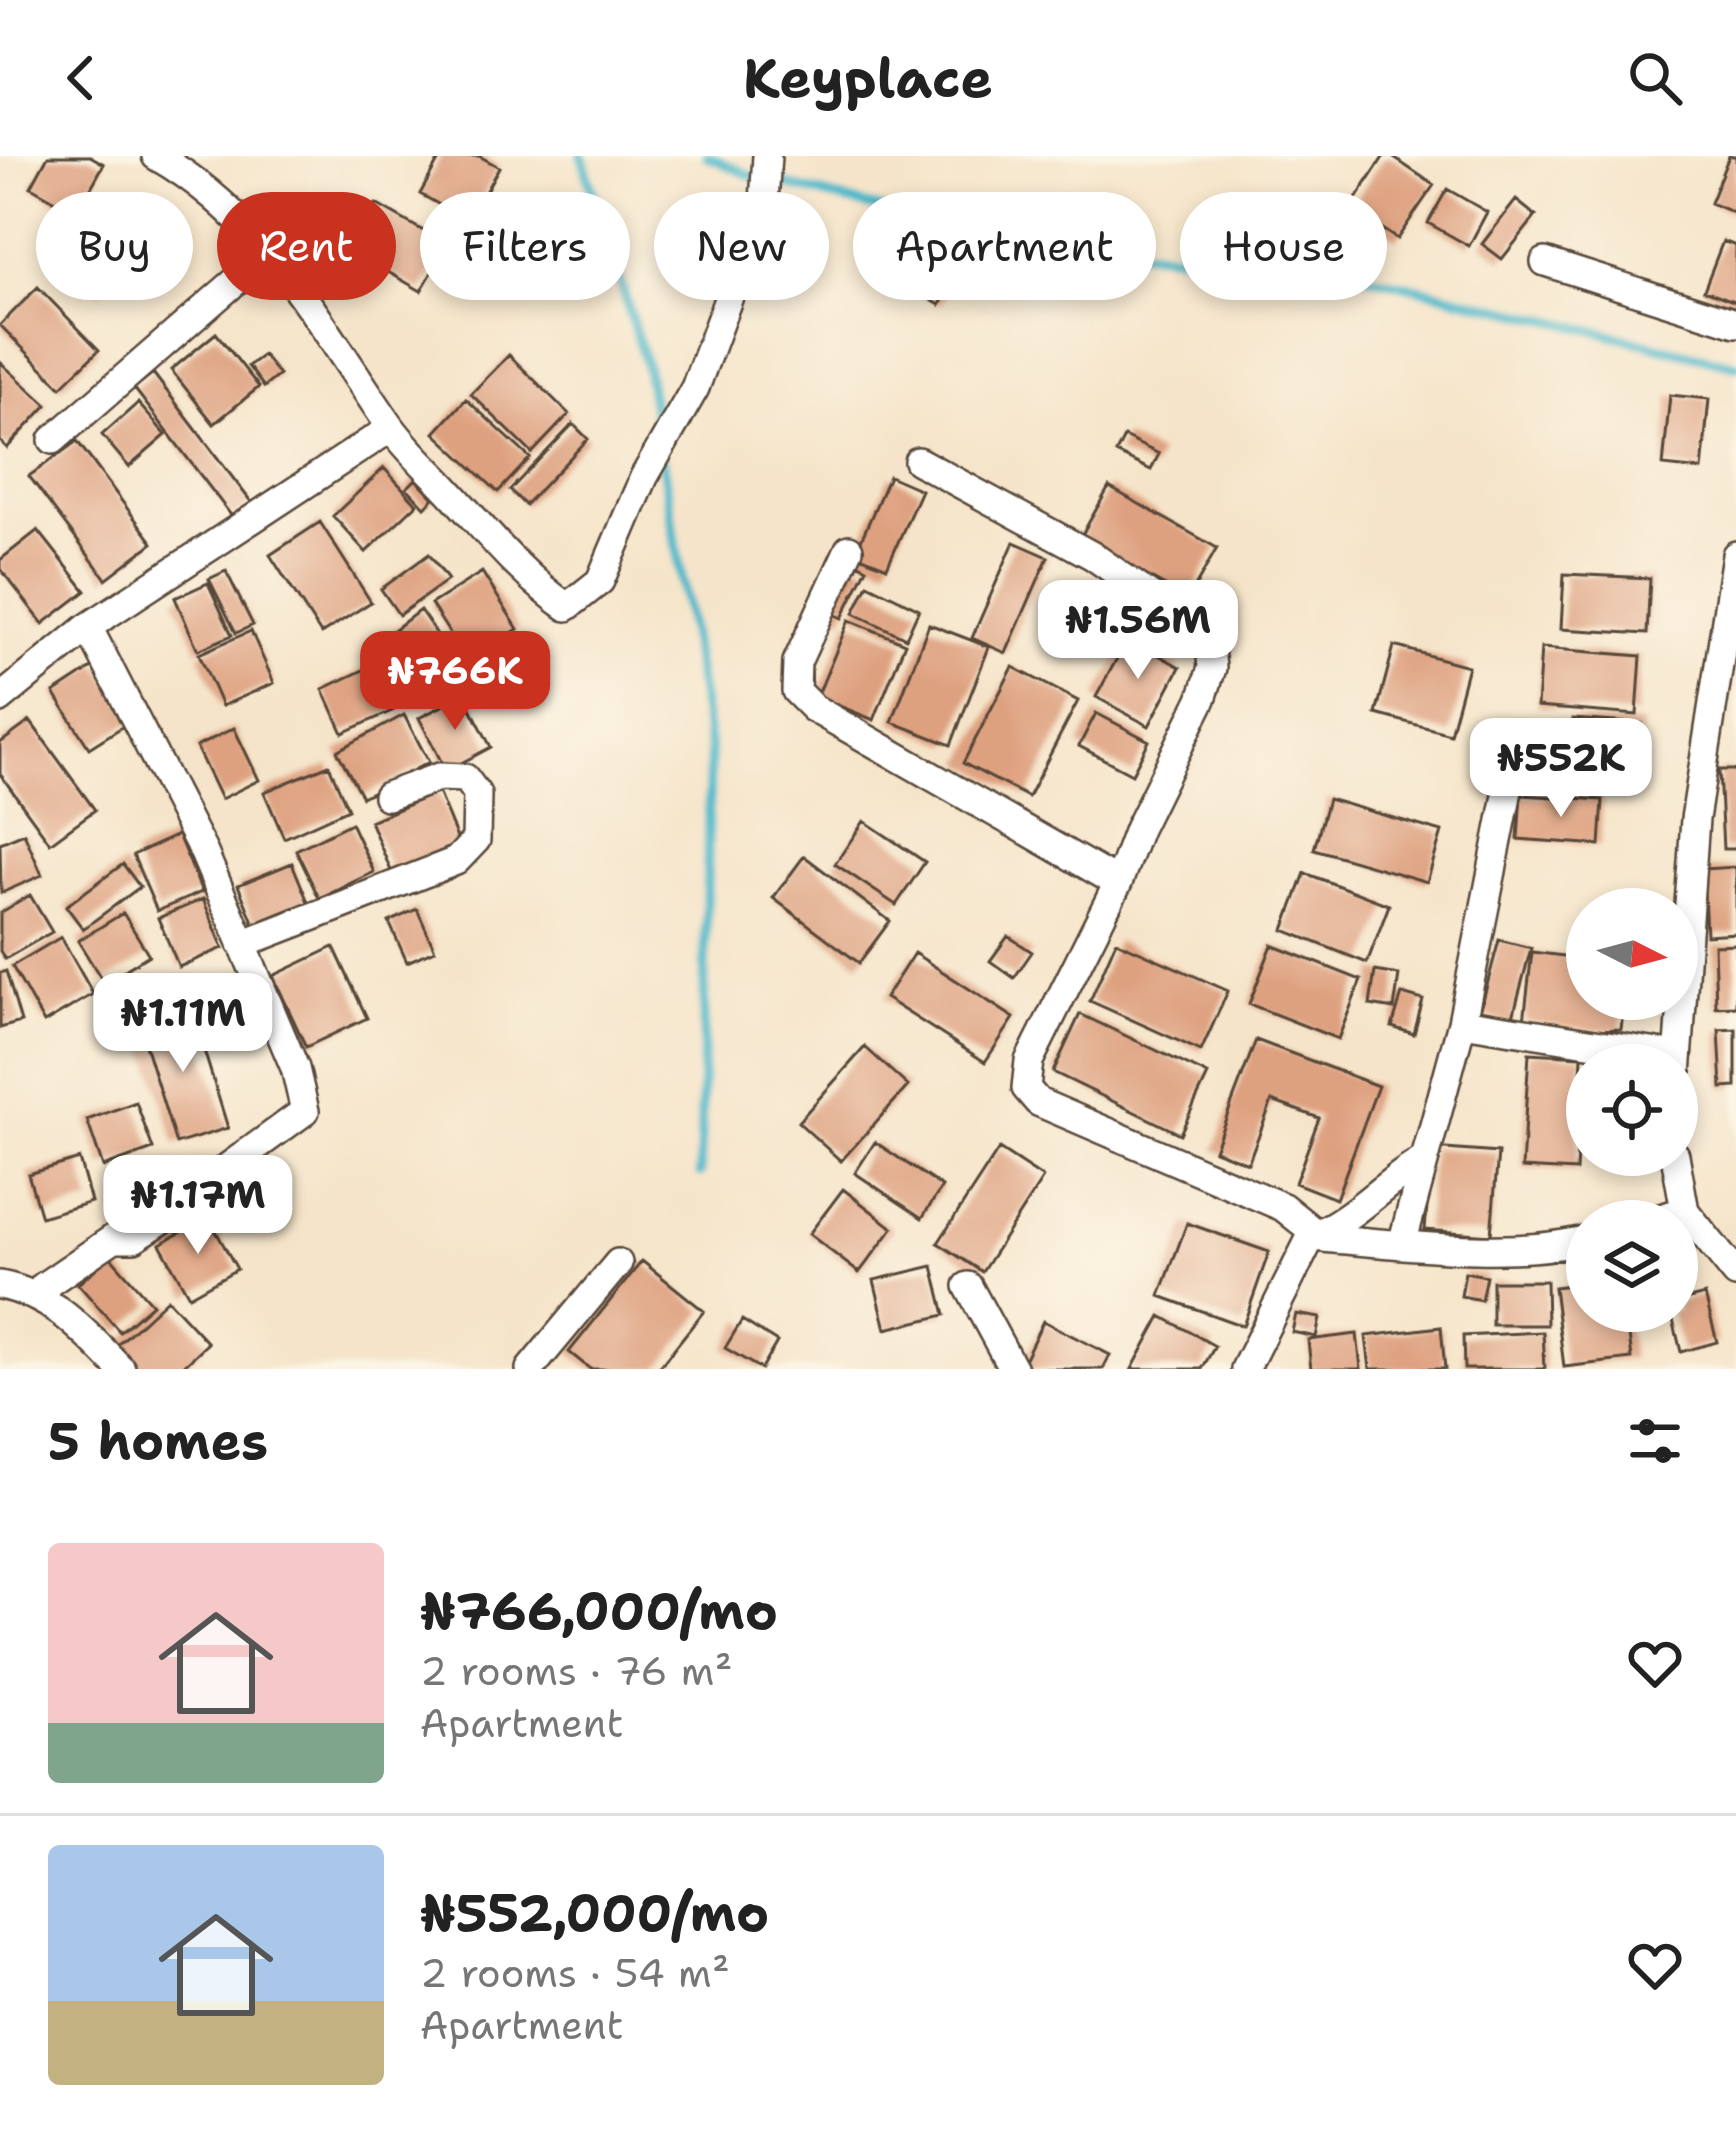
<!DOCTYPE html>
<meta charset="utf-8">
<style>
body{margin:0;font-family:"Shantell Sans",sans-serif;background:#f2f2f2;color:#222;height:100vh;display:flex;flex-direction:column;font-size:45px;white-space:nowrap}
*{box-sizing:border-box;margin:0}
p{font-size:39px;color:#767676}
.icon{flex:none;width:66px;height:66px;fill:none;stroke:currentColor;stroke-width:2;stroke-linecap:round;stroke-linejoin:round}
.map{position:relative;height:1213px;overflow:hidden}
.details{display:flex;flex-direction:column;background:#fff;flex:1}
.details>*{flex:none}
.banner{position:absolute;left:36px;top:36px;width:1665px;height:108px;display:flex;gap:24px}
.needle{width:78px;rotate:96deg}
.controls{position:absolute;left:1566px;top:732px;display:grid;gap:24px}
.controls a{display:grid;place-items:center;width:132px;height:132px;border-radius:50%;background:#fff;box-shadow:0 6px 18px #0003;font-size:60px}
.price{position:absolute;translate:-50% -102px;padding:0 27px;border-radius:24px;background:#fff;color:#222;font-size:39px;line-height:78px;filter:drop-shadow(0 3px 6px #0008)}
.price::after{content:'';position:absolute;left:50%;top:72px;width:36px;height:27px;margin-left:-18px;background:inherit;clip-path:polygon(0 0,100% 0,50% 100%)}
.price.selected{background:#c8321e;color:#fff}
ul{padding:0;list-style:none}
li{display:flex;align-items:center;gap:36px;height:300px;padding:0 48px}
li+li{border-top:3px solid #e0e0e0}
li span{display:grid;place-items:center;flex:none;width:336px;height:240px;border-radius:12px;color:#555}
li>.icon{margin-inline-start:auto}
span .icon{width:144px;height:144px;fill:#fffc;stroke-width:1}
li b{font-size:51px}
h2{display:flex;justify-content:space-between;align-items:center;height:144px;padding:0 48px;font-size:51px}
.chip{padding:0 42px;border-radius:54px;background:#fff;box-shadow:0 6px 18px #0003;font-size:42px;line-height:108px}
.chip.selected{background:#c8321e;color:#fff}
header{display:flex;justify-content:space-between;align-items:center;height:156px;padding:0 48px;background:#fff;font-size:54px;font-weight:700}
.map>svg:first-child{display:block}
</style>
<header><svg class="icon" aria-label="back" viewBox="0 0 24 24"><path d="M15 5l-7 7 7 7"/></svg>Keyplace<svg class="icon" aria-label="search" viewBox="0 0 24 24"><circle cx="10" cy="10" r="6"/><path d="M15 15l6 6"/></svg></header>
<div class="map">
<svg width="1736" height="1213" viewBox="0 0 1736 1213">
<rect width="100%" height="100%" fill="#fcf5e5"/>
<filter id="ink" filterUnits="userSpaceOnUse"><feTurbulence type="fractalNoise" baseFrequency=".00833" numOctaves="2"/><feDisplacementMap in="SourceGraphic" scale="24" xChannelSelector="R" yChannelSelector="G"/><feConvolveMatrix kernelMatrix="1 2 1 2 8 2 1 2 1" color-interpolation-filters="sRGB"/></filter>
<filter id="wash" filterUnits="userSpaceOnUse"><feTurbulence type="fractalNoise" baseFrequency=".004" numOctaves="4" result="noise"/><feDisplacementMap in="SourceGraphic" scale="48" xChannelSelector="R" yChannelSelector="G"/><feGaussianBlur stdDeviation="2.7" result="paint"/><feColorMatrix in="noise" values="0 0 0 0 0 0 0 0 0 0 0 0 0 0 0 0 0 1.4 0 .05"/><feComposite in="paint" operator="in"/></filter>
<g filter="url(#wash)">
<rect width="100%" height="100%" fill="#f5e4c9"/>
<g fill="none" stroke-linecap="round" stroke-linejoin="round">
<path stroke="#4cb7c9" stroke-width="10" d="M582 0 646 210 659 286
M707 0 752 20 970 77 1364 119 1736 209
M662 304 710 594 700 1017"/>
</g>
<g id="blocks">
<path fill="#dea180" d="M48 0H90L104 8 77 57 31 31Z
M441 0H479L499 11 469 65 420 38Z
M1384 0H1391L1434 29 1397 83 1350 52Z
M1729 0H1736V58L1710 47Z
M1447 33 1487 56 1469 90 1428 67Z
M1516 44 1536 60 1502 103 1482 88Z
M376 48 448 89 421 135 350 94Z
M90 59 134 94 100 137 71 114 86 94 72 82Z
M929 74 970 97 956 122 916 100Z
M1723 85 1736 90V146L1704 134Z
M481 88 491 98 464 125 453 114Z
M919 108 953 126 940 149 907 131Z
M38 131 99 194 61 231 0 169Z
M216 177 259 231 214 268 171 214Z
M263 199 279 219 264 231 248 210Z
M509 199 569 258 532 297 471 238Z
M0 206 47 249 7 292 0 285Z
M153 217 252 347 233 362 134 232Z
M1670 239 1709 243 1702 314 1663 310Z
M466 243 530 302 498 336 435 277Z
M138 247 166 279 129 311 102 279Z
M573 268 588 283 525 349 510 334Z
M1124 281 1159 298 1151 314 1116 297Z
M77 285 153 387 106 423 29 320Z
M384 312 417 348 366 396 333 360Z
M889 320 921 334 887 411 855 398Z
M416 323 434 342 425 351 407 332Z
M1109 331 1217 392 1188 443 1080 382Z
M320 366 371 446 321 478 270 399Z
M38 374 86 435 43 468 0 412V404Z
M1014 386 1048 401 1006 497 972 482Z
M429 398 448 424 399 459 381 433Z
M847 402 867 412 842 462 822 452Z
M226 415 253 469 236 477 209 423Z
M482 416 518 473 467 505 431 448Z
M1564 418 1650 422 1647 478 1561 473Z
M208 427 232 479 198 494 175 442Z
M868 428 919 453 906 482 854 457Z
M420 454 436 477 402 502 386 480Z
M849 464 905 487 874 564 817 541Z
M929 468 989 491 951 589 892 566Z
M251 475 274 527 222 550 199 498Z
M1128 482 1180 511 1149 570 1096 541Z
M445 484 462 512 419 537 403 509Z
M1394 490 1468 510 1450 578 1376 558Z
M1541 492 1641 500 1637 559 1537 551Z
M98 508 133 564 89 592 54 537Z
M374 509 394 554 343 577 323 533Z
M1013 511 1078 545 1028 641 963 607Z
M464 539 491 591 446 615 419 562Z
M1096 557 1149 585 1132 618 1079 590Z
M404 559 429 606 362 641 337 595Z
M1573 563 1642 568 1638 626 1569 622Z
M30 565 95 654 50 687 0 618V587Z
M234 572 259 624 221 643 196 591Z
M329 609 348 653 284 682 264 636Z
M1719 614H1736V693H1723Z
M438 636 459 687 392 717 370 665Z
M1521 639 1603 644 1600 689 1518 683Z
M1328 643 1442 676 1427 726 1314 693Z
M864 665 925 706 896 749 835 708Z
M351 667 374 716 319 742 296 694Z
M24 677 42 719 1 737 0 687Z
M178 679 202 736 157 755 133 699Z
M804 700 890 765 859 807 773 742Z
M292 707 308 746 254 768 238 729Z
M123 708 140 731 83 773 66 750Z
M1736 711V777L1706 779 1703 713Z
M1305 717 1389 749 1367 807 1284 774Z
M30 739 52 776 5 803 0 795V757Z
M203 743 223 792 179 811 158 762Z
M417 753 435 794 407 806 389 766Z
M123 757 149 799 104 827 78 785Z
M1008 780 1032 796 1014 822 990 805Z
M61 781 93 838 44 867 12 810Z
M1499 784 1531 792 1511 868 1479 859Z
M1116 785 1228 835 1201 895 1090 845Z
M1736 788V850L1716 851 1714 789Z
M1272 789 1361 824 1338 883 1249 848Z
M334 791 367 862 306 891 273 820Z
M1532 796 1587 803V843H1625L1621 873 1595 874 1524 865Z
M914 797 1014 862 985 906 885 842Z
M6 815 21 866 0 872V817Z
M1375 815 1399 819 1394 853 1370 849Z
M1402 838 1423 844 1414 878 1392 871Z
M190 849 228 972 176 988 138 866Z
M1080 858 1208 919 1180 978 1053 916Z
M1736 873V931L1722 932 1719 874Z
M1256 884 1378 930 1336 1043 1295 1027 1319 962 1272 945 1248 1007 1214 994Z
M865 891 908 930 841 1005 798 966Z
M1529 897 1582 900 1576 1015 1522 1012Z
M136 946 153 993 103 1011 87 964Z
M875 986 942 1031 922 1062 855 1017Z
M1432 992 1498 997 1491 1079 1425 1074Z
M999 993 1043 1022 982 1116 938 1087Z
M79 1003 91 1046 41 1061 28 1018Z
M843 1033 893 1072 859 1117 809 1078Z
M208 1061 237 1113 189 1140 160 1088Z
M1187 1067 1269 1096 1243 1170 1160 1140Z
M110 1100 152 1148 120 1176 78 1128Z
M642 1105 704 1155 658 1213H590L569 1196Z
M933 1110 945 1159 886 1173 874 1124Z
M1465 1116 1486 1120 1481 1144 1461 1140Z
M1492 1125H1546L1547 1169H1492Z
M1587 1127V1155H1626L1632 1203 1564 1211 1554 1131Z
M1705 1139 1717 1186 1681 1196 1671 1155H1677V1146Z
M167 1143 208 1187 180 1213H133L114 1192Z
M1296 1158 1320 1162 1316 1181 1292 1176Z
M1161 1160 1215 1190 1202 1213H1132Z
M742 1164 777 1186 761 1213 725 1192Z
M1043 1165 1110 1199 1103 1213H1027L1021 1210Z
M1441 1171 1445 1213H1370L1366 1180Z
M1543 1176 1545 1213H1464L1463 1180Z
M1357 1178 1361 1213H1311L1308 1184Z"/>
</g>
</g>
<g filter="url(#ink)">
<use href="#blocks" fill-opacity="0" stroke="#574638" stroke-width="3"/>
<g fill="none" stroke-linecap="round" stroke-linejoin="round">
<defs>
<path id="street" d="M156 0C263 60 321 170 388 267 405 292 429 313 449 335 487 376 521 419 567 451L600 425 644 321 695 232 764 46 767 0
M1545 106 1736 167
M53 284 267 98
M918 305 1093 400 1209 481 1212 512 1202 543 1138 673 1118 727 1029 905 1026 932 1038 946 1283 1051 1309 1072 1311 1081 1245 1213
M849 393 797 506 796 535 813 552 1118 727
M0 543 88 471 391 272
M242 788 456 705 476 684 477 638 465 622 439 621 387 640
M1462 866 1677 900
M1677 919 1695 663 1736 399
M1675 999 1685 1055 1736 1118
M1650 1065 1685 1055
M1314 1079C1355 1062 1383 1027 1422 1005
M1311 1081C1389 1087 1514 1104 1587 1083
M1402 1088 1462 866 1514 604
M0 1129C53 1139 85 1176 121 1213
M968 1130 1013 1213
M45 1145 44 1130 114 1082H134L190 1046 224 1014 305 955 295 912 204 697 88 471
M530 1213 618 1107"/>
</defs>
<use href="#street" stroke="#574638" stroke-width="32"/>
<use href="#street" stroke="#fff" stroke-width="27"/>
</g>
</g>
</svg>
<div class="controls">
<a><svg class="needle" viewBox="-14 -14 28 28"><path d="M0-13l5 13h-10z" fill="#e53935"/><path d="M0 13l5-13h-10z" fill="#767676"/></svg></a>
<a><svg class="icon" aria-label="locate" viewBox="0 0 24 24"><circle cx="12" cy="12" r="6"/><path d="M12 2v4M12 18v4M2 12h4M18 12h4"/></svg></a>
<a><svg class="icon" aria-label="layers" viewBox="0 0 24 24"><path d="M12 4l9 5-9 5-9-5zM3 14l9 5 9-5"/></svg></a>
</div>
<b class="price" style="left:1138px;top:526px">₦1.56M</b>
<b class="price selected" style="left:455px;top:577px">₦766K</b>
<b class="price" style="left:1561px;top:664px">₦552K</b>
<b class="price" style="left:183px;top:919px">₦1.11M</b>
<b class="price" style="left:198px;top:1101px">₦1.17M</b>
<div class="banner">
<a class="chip">Buy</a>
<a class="chip selected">Rent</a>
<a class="chip">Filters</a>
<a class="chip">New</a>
<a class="chip">Apartment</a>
<a class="chip">House</a>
</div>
</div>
<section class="details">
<h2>5 homes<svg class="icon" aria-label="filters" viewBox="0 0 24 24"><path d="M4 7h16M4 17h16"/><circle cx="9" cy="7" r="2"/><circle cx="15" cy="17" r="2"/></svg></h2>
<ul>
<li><span style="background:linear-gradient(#f6c9c9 75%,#7fa58c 0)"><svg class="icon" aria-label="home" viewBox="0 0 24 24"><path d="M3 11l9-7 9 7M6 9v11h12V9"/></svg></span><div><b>₦766,000/mo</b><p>2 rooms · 76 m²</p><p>Apartment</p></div><svg class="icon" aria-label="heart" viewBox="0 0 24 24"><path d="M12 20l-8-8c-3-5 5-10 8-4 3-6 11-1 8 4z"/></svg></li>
<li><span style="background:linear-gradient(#a9c7e8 65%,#c2b280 0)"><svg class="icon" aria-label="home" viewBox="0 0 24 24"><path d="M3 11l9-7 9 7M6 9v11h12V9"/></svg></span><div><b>₦552,000/mo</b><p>2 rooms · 54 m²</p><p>Apartment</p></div><svg class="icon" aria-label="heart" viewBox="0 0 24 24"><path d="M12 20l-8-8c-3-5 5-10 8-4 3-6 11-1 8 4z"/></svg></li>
</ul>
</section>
